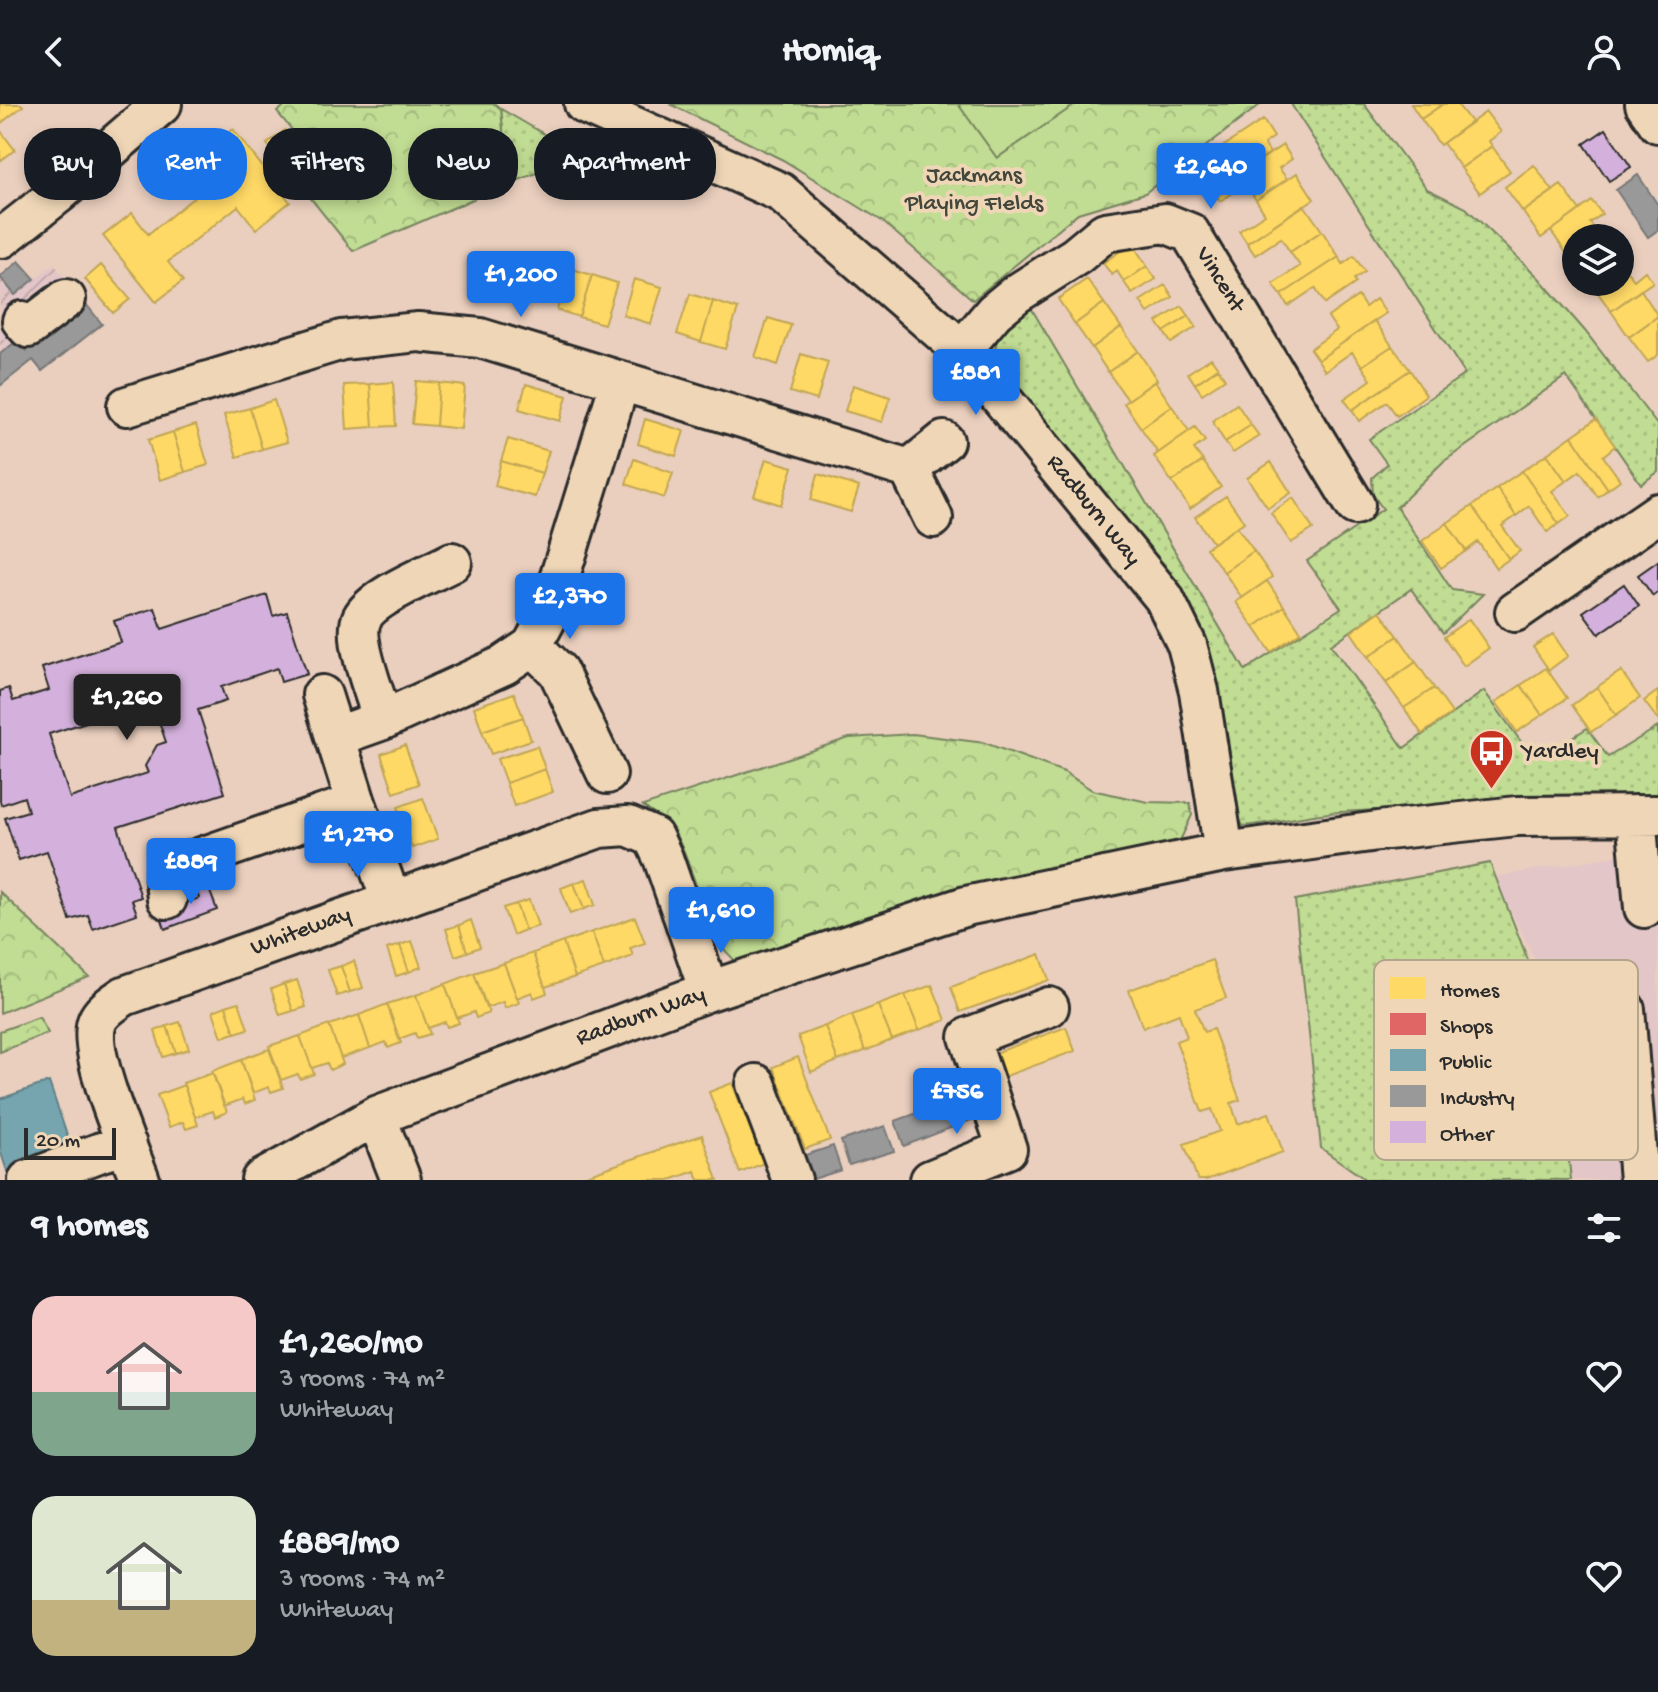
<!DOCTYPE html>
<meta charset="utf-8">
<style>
body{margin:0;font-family:"Gochi Hand",sans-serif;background:#20242c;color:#f1f3f6;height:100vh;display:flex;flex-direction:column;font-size:30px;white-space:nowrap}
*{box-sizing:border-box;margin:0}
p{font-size:26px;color:#9ea1a6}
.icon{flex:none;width:44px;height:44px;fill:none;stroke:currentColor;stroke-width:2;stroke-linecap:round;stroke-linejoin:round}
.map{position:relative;height:1076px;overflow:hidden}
.panel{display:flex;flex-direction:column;background:#171b24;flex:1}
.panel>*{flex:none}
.hud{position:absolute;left:24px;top:24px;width:800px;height:72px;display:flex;gap:16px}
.controls{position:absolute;left:1562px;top:120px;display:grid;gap:16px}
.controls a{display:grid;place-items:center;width:72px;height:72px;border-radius:50%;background:#171b24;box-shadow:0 4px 12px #0003;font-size:40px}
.scale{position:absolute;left:24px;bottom:20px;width:92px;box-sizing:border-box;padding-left:8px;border:4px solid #2b2b2b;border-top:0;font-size:22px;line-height:28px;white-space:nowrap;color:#2b2b2b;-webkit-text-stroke:6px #efd6b7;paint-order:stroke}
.price{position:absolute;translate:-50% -68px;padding:0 18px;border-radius:8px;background:#1a73e8;color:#fff;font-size:26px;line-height:52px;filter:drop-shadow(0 2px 4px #0008)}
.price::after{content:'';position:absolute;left:50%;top:48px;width:24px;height:18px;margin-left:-12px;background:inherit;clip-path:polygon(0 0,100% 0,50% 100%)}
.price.on{background:#222;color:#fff}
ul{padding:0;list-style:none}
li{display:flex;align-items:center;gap:24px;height:200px;padding:0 32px}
li span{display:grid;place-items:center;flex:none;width:224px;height:160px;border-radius:24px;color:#555}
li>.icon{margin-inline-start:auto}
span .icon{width:96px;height:96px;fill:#fffc;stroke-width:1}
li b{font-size:34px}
h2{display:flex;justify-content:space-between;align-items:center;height:96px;padding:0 32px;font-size:34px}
.pill{padding:0 28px;border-radius:32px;background:#171b24;box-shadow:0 4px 12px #0003;font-size:28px;line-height:72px}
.pill.on{background:#1a73e8;color:#fff}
header{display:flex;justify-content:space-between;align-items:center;height:104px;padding:0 32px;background:#171b24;font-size:36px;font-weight:700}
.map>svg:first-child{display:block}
</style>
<header><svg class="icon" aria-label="back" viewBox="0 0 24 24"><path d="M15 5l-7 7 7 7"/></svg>Homiq<svg class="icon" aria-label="person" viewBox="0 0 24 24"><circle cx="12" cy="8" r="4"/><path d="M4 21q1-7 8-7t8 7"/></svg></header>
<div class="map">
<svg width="1658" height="1076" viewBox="0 0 1658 1076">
<defs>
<pattern id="industrial-furrows" width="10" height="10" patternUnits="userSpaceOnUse" patternTransform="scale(2)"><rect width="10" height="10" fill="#e3c6c7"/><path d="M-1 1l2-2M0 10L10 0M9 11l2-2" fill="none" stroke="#c3aaab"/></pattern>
<pattern id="grass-dots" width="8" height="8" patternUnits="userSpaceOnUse" patternTransform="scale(2)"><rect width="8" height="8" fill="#c1dc93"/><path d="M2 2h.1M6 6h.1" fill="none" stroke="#a6bd7f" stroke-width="1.8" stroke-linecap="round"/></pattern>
<pattern id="forest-crowns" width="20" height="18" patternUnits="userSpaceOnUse" patternTransform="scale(2)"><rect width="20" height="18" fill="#c1dc93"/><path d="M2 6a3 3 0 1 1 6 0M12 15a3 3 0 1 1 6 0" fill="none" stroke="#a6bd7f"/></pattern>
</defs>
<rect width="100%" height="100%" fill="#eacfbe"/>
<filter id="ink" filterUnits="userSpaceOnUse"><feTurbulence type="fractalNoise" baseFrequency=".0125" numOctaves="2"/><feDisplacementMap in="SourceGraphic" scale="16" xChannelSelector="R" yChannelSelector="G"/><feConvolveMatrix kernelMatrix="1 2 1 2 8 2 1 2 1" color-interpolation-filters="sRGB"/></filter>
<g filter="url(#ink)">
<path fill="#e3c6c7" d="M1638 748H1658V1076H1570L1563 993 1560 922 1537 860 1494 773Z"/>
<path fill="url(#industrial-furrows)" d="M19 157 35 175 54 160 102 220 42 267 33 256 0 282V173Z"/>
<path fill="url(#grass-dots)" stroke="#76845f" stroke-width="2" d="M1291 0H1364L1427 85 1466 104 1539 174 1585 227 1658 322V368L1641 380 1566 272 1443 358 1397 403 1452 486 1483 490 1443 529 1411 485 1331 541 1404 644 1484 587 1530 650 1550 648 1587 624 1608 653 1658 623V701L1619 700C1526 702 1433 702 1341 708 1307 710 1277 719 1243 722L1233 702 1200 546 1000 270C986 233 1004 224 1030 202L1245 566 1341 504 1307 457 1383 405 1373 391 1372 374 1387 360 1369 335 1465 270Z
M501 5 582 52 508 80Z
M1490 759 1555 925 1571 1076H1366L1321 1044 1295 796Z"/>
<path fill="url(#forest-crowns)" stroke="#76845f" stroke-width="2" d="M287 0H495L501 5 508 80 353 147 308 91 331 73 277 8Z
M670 0H1261L1145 89 1078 109 973 196 882 117 783 56Z
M913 630 985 639 1064 668 1092 686 1148 698 1190 699 1192 711 1179 739 738 860 716 837 685 750 673 725 643 702 849 634Z
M0 788 89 873 0 909Z
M39 913 48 929 0 948V927Z"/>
<path fill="#c1dc93" stroke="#76845f" stroke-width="2" d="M958 0H1076L997 54Z"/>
<path fill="#ffd966" stroke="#bfa554" stroke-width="2" d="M0 0H21L23 2 0 20Z
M1411 0H1443L1421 15Z
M1443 0H1457L1471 18 1440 41 1421 15Z
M1486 8 1501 28 1489 37 1492 42 1461 64 1443 39Z
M1263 16 1274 33 1264 40 1270 49 1213 87 1206 76 1231 58 1221 44Z
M233 25 290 98 256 125 238 102 168 158 183 177 156 198 103 132 132 109 148 130 217 75 199 52Z
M0 26 15 46 0 57Z
M285 26 313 63 296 77 267 40Z
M1283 41 1292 55 1279 64 1287 75 1256 96 1246 81 1220 97 1213 87Z
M1492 42 1510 67 1480 89 1461 64Z
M1534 61 1553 87 1523 108 1505 83Z
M1297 69 1314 95 1247 139 1239 127 1265 110 1256 96Z
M1561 81 1580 106 1541 134 1523 108Z
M1592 97 1602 110 1590 119 1599 131 1596 134H1576V148L1569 153 1551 127Z
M1304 101 1322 127 1290 148 1281 134 1255 151 1247 139Z
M1322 127 1339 153 1281 191 1273 180 1300 162 1290 148Z
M1132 139 1147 162 1124 178 1117 167 1112 171 1103 159Z
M1354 152 1365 168 1354 175 1356 179 1325 200 1315 184 1288 202 1281 191 1339 153 1343 160Z
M101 161 130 195 113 209 85 175Z
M1622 161 1634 176 1645 167 1653 178 1611 207 1593 182 1598 178H1620V162Z
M1147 162 1156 175 1132 190 1124 178Z
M506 164 547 177 540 199 499 187Z
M569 164 592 171 579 213 557 206Z
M592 171 617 179 604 220 579 213Z
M634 175 662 183 651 220 623 211Z
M1087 175 1104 199 1075 220 1058 195Z
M1165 181 1173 193 1148 209 1140 197Z
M1641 186 1658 212 1629 233 1611 207Z
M690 190 713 197 701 238 677 230Z
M1358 192 1365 203 1376 195 1386 209 1318 256 1310 245 1337 226 1328 213Z
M713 197 738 205 725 245 701 238Z
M1104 199 1121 223 1092 244 1075 220Z
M1182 202 1189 212 1164 228 1157 218Z
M1189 212 1196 223 1171 239 1164 228Z
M1658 212V251L1648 258 1629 233Z
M768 214 791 221 778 261 755 253Z
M1375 217 1392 242 1362 262 1352 248 1325 267 1318 256Z
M1121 223 1138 247 1108 268 1092 244Z
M1392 242 1410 266 1352 306 1344 295 1371 276 1362 262Z
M1138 247 1157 276 1128 296 1108 268Z
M801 250 828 258 817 296 790 288Z
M1211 254 1218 264 1195 280 1188 269Z
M1218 264 1225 275 1202 290 1195 280Z
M1410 266 1426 291 1397 312 1387 298 1359 317 1352 306Z
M416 277 439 279 436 322 412 320Z
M1155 277 1172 302 1141 324 1124 299Z
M393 278 396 322 373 323 370 280Z
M439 279 465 282 461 325 436 322Z
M370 280 373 323 347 325 344 281Z
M526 280 567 292 560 317 519 305Z
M853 281 890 293 882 318 845 307Z
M274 296 287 338 262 345 250 304Z
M1237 300 1251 321 1225 338 1212 317Z
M1172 302 1189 327 1158 349 1141 324Z
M250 304 262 345 237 353 224 311Z
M645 315 684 327 676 352 638 340Z
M1596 315 1615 342 1603 352 1620 376 1608 385 1572 332Z
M196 321 208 361 185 368 173 328Z
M1251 321 1259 332 1233 349 1225 338Z
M1195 323 1205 337 1194 345 1203 357 1172 378 1154 352Z
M173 328 185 368 160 376 148 336Z
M1572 332 1608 385 1598 393 1580 367 1566 377 1547 350Z
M508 335 549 347 542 369 501 357Z
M1547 350 1566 377 1552 387 1570 412 1559 420 1522 367Z
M634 355 673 369 664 394 626 380Z
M766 355 793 363 781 401 754 392Z
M501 357 542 369 535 393 495 382Z
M1203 357 1221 383 1190 405 1172 378Z
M1271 358 1291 389 1268 404 1247 374Z
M1522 367 1559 420 1547 428 1529 402 1516 412 1497 384Z
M818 370 859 383 851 408 811 396Z
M1497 384 1516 412 1502 422 1520 447 1509 455 1472 402Z
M1226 392 1244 418 1213 439 1195 413Z
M1293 394 1313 425 1291 439 1271 409Z
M1472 402 1509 455 1496 464 1478 438 1466 447 1447 419Z
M1447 419 1466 447 1441 464 1422 437Z
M1237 423 1254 447 1224 468 1206 444Z
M1254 447 1272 473 1242 494 1224 468Z
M1267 477 1284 502 1254 523 1236 498Z
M1284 502 1301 528 1271 548 1254 523Z
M1380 507 1398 532 1368 553 1351 528Z
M1469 515 1489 544 1464 562 1444 533Z
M1553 530 1568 552 1549 566 1533 543Z
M1398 532 1416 558 1386 579 1368 553Z
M1416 558 1434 584 1404 604 1386 579Z
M1546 564 1567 594 1542 611 1521 581Z
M1621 567 1640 594 1616 611 1597 583Z
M1521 581 1542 611 1517 628 1496 598Z
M1597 583 1616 611 1591 628 1572 601Z
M1434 584 1452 609 1422 630 1404 604Z
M1658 587V616L1644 597Z
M514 589 523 613 482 627 474 603Z
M523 613 531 636 491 650 482 627Z
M405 641 419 680 394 689 381 650Z
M537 642 545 665 506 679 497 655Z
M545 665 553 688 514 702 506 679Z
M423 694 438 735 412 744 398 703Z
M586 775 595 801 584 805 574 779Z
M574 779 584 805 570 810 561 784Z
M529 796 538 822 525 826 516 800Z
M516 800 525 826 513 831 503 804Z
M635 813 645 839 630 844 633 852 604 863 592 828Z
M471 816 480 843 467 848 459 821Z
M459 821 467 848 455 852 446 825Z
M592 828 604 863 575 873 563 838Z
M412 837 421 863 409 868 400 841Z
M563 838 575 873 545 883 533 849Z
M400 841 409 868 396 872 387 845Z
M533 849 547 889 534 894 532 888 517 894 504 859Z
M1040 850 1049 876 960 908 951 883Z
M1212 856 1226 894 1195 905 1204 928 1213 925 1240 996 1231 999 1238 1020 1269 1009 1283 1048 1206 1076H1198L1184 1040 1220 1027 1212 1005 1202 1008 1176 937 1187 933 1179 910 1143 924 1129 886Z
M354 857 363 884 350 888 341 862Z
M504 859 519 899 505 904 503 898 486 904 474 869Z
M341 862 350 888 337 892 328 866Z
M474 869 489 909 476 914 474 908 457 914 445 880Z
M297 876 306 903 293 907 284 880Z
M284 880 293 907 280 911 271 885Z
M445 880 459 919 447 923 445 918 428 924 416 891Z
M932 881 946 916 919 926 905 891Z
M416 891 430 930 417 934 415 929 399 935 387 900Z
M905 891 919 926 892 936 878 901Z
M239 898 248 925 235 929 226 902Z
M387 900 401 939 388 944 386 938 370 944 359 911Z
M878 901 892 936 865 947 852 911Z
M226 902 235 929 222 933 213 907Z
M359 911 370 944 341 954 329 921Z
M852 911 865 947 838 957 825 922Z
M180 918 189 945 176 949 167 922Z
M329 921 343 960 330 966 327 959 312 964 300 932Z
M167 922 176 949 163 953 155 927Z
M825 922 838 957 811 968 798 932Z
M1066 923 1075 947 1003 973 995 949Z
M300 932 314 970 300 975 298 970 281 976 269 942Z
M269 945 283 984 271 988 269 983 253 989 241 955Z
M798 953 830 1036 805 1045 773 963Z
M241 956 255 996 245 1000 243 995 224 1002 212 967Z
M213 969 227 1008 215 1013 213 1007 195 1013 183 979Z
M732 979 764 1059 740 1069 709 988Z
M184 981 198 1021 186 1025 183 1018 169 1023 157 991Z
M702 1031 718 1076H699L695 1067 670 1076H572Z"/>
<path fill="#76a5af" stroke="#608087" stroke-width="2" d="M49 978 72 1046 7 1067 0 1046V995Z"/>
<path fill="#999" stroke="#787878" stroke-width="2" d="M1638 71 1658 101V126L1648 133 1616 86Z
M19 157 35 175 15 191 0 173Z
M86 200 102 220 42 267 33 256 0 282V250L18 236 27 247Z
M970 990 979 1013 904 1042 895 1017Z
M885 1022 894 1047 849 1061 841 1037Z
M833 1042 841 1066 810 1076 799 1053Z"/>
<path fill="#d4b1dc" stroke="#2b2b2b" stroke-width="2" fill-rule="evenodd" d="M1606 25 1631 63 1609 77 1584 40Z
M1658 457V488L1653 492 1638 471Z
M1624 480 1639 502 1599 530 1583 508Z
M267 491 273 512 287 508 307 570 281 578 277 564 221 583 226 597 198 606 225 689 118 723 141 793 132 796 137 810 93 825 88 811 70 816 47 747 19 756 5 714 28 707 24 693 1 701 0 697V587L9 584 13 597 49 586 42 564 121 538 114 517 155 504 162 525ZM152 597 166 638 157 641 145 662 148 669 70 694 49 630Z
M204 772 217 806 165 825 160 809 199 794 192 776Z"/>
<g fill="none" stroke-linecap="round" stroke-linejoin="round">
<defs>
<path id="minor" d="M584 0 780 88 962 246 1164 494 1187 541 1199 587 1224 748
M1645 0 1658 19
M2 134 58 90 162 0
M22 217 28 224 66 195
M962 246 994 208 1016 190 1076 152 1105 128 1165 119 1190 129 1355 401
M127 302 342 236 418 228 480 234 909 365
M933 414 909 365 944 337
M1515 508 1658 409
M532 542 558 567 607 670
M322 591 356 699 391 796
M383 616C376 593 352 535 362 514 373 492 430 470 452 458
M335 633 383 616 504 561 532 542 547 514 620 278
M1636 711 1644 804
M167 795 165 777 173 763 356 699
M1625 905 1639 1076
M756 980 792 1076
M376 1012 401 1076
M28 1076 101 1048 127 1041
M140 1076C128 1044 86 948 97 918 101 907 114 899 124 892L599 724 628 722 653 733 663 754 709 887
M261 1076 376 1012 709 887 966 802 1224 748 1378 727 1517 712 1658 711
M930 1076 1007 1045 969 933 1049 903"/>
</defs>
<use href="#minor" stroke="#2b2b2b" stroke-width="44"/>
<use href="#minor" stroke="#efd6b7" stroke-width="38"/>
</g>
</g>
<defs>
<symbol id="bus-pin" viewBox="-11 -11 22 30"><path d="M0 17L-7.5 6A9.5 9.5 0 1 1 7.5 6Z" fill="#c8321e" stroke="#efd6b7"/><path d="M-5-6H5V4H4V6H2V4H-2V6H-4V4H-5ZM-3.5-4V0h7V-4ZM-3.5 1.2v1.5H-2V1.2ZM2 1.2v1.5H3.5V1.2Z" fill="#fff"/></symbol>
</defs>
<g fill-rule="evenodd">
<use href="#bus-pin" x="1466" y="622" width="51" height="69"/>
</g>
<g text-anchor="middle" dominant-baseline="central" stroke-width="8" stroke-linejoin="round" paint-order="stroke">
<g font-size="24" fill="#42463b" stroke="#efd6b7">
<text x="974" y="72">Jackmans<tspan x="974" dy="28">Playing FIelds</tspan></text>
</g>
<g font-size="24" fill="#2b2b2b" stroke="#efd6b7">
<text transform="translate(1219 176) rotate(58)">Vincent</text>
<text transform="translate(1093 407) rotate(51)">Radburn Way</text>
<text transform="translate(301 828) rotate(-20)">Whiteway</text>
<text transform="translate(641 913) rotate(-20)">Radburn Way</text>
</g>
<g font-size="24" fill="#2b2b2b" stroke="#efd6b7" text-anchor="start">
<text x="1522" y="648">Yardley</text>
</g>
</g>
<rect x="1374" y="856" width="264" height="200" rx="12" fill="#efd6b7" stroke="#b4a38d" stroke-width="2"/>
<rect x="1390" y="873" width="36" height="22" fill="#ffd966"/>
<rect x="1390" y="909" width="36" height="22" fill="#e06666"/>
<rect x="1390" y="945" width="36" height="22" fill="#76a5af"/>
<rect x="1390" y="981" width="36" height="22" fill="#999"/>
<rect x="1390" y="1017" width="36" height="22" fill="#d4b1dc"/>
<g font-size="22" fill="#2b2b2b">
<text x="1440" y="892">Homes</text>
<text x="1440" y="928">Shops</text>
<text x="1440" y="964">Public</text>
<text x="1440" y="1000">Industry</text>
<text x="1440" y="1036">Other</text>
</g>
</svg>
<div class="controls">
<a><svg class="icon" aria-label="layers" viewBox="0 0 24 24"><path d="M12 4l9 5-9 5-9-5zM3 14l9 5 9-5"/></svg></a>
</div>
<div class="scale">20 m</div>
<b class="price" style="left:1211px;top:107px">£2,640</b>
<b class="price" style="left:521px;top:215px">£1,200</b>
<b class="price" style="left:976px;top:313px">£881</b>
<b class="price" style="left:570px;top:537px">£2,370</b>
<b class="price on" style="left:127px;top:638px">£1,260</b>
<b class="price" style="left:358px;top:775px">£1,270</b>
<b class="price" style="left:191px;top:802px">£889</b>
<b class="price" style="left:721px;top:851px">£1,610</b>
<b class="price" style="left:957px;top:1032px">£756</b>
<div class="hud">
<a class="pill">Buy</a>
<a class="pill on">Rent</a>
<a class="pill">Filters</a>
<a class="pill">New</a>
<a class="pill">Apartment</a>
</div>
</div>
<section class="panel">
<h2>9 homes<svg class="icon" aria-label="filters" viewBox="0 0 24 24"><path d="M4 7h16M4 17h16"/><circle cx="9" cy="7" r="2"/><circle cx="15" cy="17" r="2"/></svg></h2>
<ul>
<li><span style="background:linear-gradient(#f6c9c9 60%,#7fa58c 0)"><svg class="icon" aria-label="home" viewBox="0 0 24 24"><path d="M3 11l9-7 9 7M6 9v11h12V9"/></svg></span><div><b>£1,260/mo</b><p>3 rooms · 74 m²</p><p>Whiteway</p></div><svg class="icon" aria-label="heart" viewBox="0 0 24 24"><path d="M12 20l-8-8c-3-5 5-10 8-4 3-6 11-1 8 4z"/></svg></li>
<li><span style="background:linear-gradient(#dfe7d0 65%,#c2b280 0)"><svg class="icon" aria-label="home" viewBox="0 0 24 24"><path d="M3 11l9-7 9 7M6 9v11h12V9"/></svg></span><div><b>£889/mo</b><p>3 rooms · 74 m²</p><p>Whiteway</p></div><svg class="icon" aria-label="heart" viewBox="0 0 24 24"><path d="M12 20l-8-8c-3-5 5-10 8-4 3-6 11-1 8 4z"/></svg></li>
</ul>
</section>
